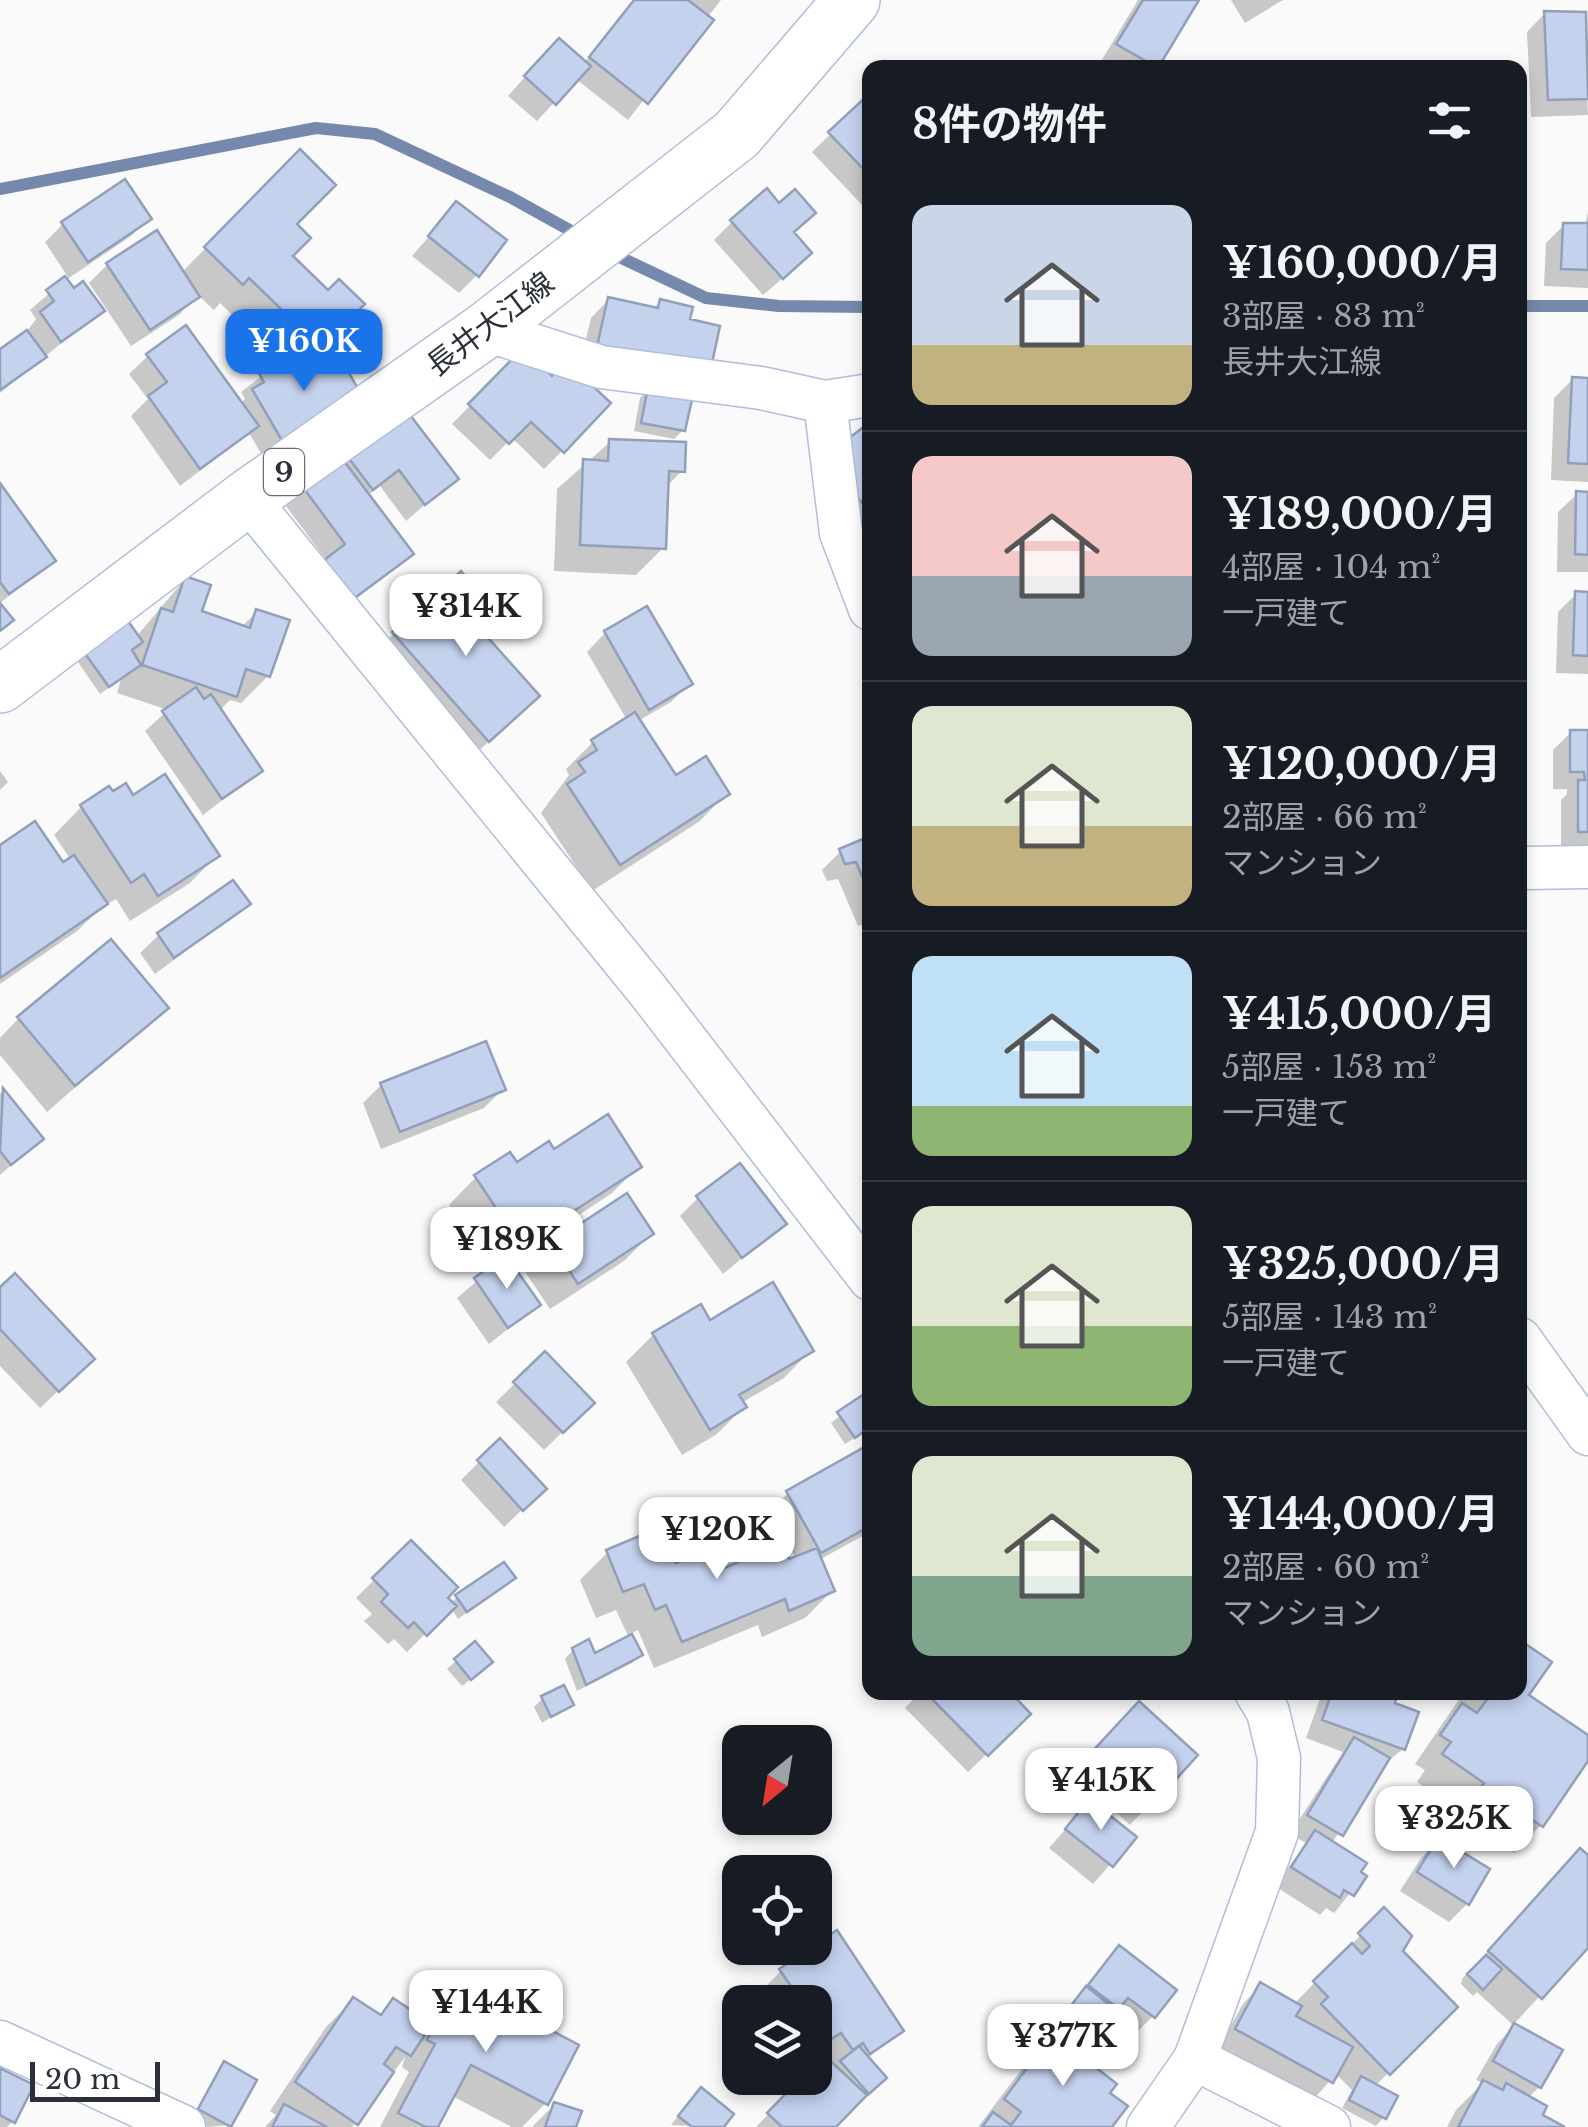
<!DOCTYPE html>
<html lang="ja">
<meta charset="utf-8">
<style>
body{margin:0;font-family:"Libre Baskerville","Noto Sans JP",serif;background:#242831;color:#f1f3f6;height:100vh;display:flex;flex-direction:column;font-size:38px;white-space:nowrap}
*{box-sizing:border-box;margin:0}
p{font-size:32px;color:#9ea1a6}
.icon{flex:none;width:55px;height:55px;fill:none;stroke:currentColor;stroke-width:2;stroke-linecap:round;stroke-linejoin:round}
.map{position:relative;flex:1;overflow:hidden}
.details{position:absolute;left:862px;top:60px;width:665px;height:1640px;display:flex;flex-direction:column;background:#171b24;border-radius:20px;box-shadow:0 5px 15px #0003}
.details>*{flex:none}
.needle{width:65px;rotate:210deg}
.tools{position:absolute;left:722px;top:1725px;display:grid;gap:20px}
.tools a{display:grid;place-items:center;width:110px;height:110px;border-radius:20px;background:#171b24;box-shadow:0 5px 15px #0003;font-size:50px}
.scale{position:absolute;left:30px;bottom:25px;width:130px;box-sizing:border-box;padding-left:10px;border:5px solid #2a2f3a;border-top:0;font-size:28px;line-height:35px;white-space:nowrap;color:#2a2f3a;-webkit-text-stroke:8px #fff;paint-order:stroke}
.price{position:absolute;translate:-50% -85px;padding:0 22px;border-radius:20px;background:#fff;color:#222;font-size:32px;line-height:65px;filter:drop-shadow(0 2px 5px #0008)}
.price::after{content:'';position:absolute;left:50%;top:60px;width:30px;height:22px;margin-left:-15px;background:inherit;clip-path:polygon(0 0,100% 0,50% 100%)}
.price.active{background:#1a73e8;color:#fff}
ul{padding:0;list-style:none}
li{display:flex;align-items:center;gap:30px;height:250px;padding:0 50px}
li+li{border-top:2px solid #363941}
li span{display:grid;place-items:center;flex:none;width:280px;height:200px;border-radius:20px;color:#555}
li>.icon{margin-inline-start:auto}
span .icon{width:120px;height:120px;fill:#fffc;stroke-width:1}
li b{font-size:42px}
h2{display:flex;justify-content:space-between;align-items:center;height:120px;padding:0 50px;font-size:42px}
.map>svg:first-child{display:block}
</style>
<div class="map">
<svg width="1588" height="2127" viewBox="0 0 1588 2127">
<rect width="100%" height="100%" fill="#f9faf9"/>
<path fill="#0003" d="M633 0H721L628 120 576 79 537 121 508 96 541 59 584 63Z
M1138 0H1197L1155 68H1107L1100 63Z
M1231 0H1283L1245 23Z
M1545 13 1584 15 1588 115 1531 117 1527 32Z
M870 96V197L862 205 812 152Z
M300 153 290 256 328 293 362 304 301 365 308 377 360 397 265 460 249 433 180 486 131 416 148 399 129 374 148 356 240 404 245 399 241 392 280 362 220 303 214 310 198 295 179 315 131 346 89 283 107 265 181 273Z
M457 204 477 275 459 293 412 256Z
M1588 212V288L1544 286 1546 243 1564 225H1585Z
M149 218 131 236 66 280 101 311 0 393V352L25 334 36 319 30 310 68 277 45 242 63 224Z
M732 222 792 233 791 271 763 295 714 240Z
M609 299 653 309 660 302 686 396 683 430 674 439 634 431 640 398 652 386 579 369 591 318Z
M523 352 552 379 562 451 544 469 512 438 490 460 452 424Z
M1572 380 1588 381V482L1551 480 1554 398Z
M870 425V524L856 536 824 495Z
M610 442 682 471 666 487 663 548 636 575 554 571 557 489Z
M349 458 456 478 406 521 380 486 367 496 410 554 333 616 327 561 286 506Z
M0 487 53 561 0 603Z
M1577 494H1588V572H1557L1558 512Z
M185 579 199 613 241 627 257 612 268 676 241 703 230 700 219 711 260 771 203 815 145 731 168 710 117 693 121 679 100 694 78 662 86 654 136 637Z
M1576 594H1588V674L1556 673 1558 612Z
M646 610 689 684 671 702 638 721 676 779 727 793 700 821 592 891 541 813 569 775 566 769 593 742 627 720 587 652 605 633Z
M465 615 509 723 461 767 367 661 394 633Z
M1571 732H1588V852L1561 849V800L1567 794V789H1553V750Z
M0 771 8 782 0 790Z
M109 790 132 798 217 855 190 883 130 921 116 899 102 907 77 931 0 984V848L62 865 71 860 54 835 81 807Z
M870 839V922L858 926 838 879 827 881 822 870 841 851Z
M233 883 248 904 155 974 140 953 159 935Z
M166 1008 47 1112 0 1055V1038L19 1018Z
M381 1085 503 1089 484 1108 381 1149 363 1103Z
M3 1091 41 1139 0 1175V1094Z
M554 1152 639 1166 612 1193 570 1221 576 1230 651 1234 624 1261 550 1309 518 1261 511 1266 538 1305 489 1344 457 1298 491 1269 449 1205 476 1177Z
M698 1198 783 1224 723 1274 680 1216Z
M0 1290 73 1377 40 1408 0 1366Z
M709 1323 811 1350 784 1378 741 1403 744 1407 717 1434 682 1455 626 1362 653 1335Z
M545 1354 592 1403 544 1450 496 1402Z
M870 1393V1428L845 1444 831 1423Z
M870 1447V1532L819 1560 832 1591 805 1618 762 1637 758 1625 654 1668 638 1630 630 1634 640 1654 632 1663 577 1691 565 1659 573 1650 594 1656 629 1638 616 1610 596 1618 580 1580 607 1553 660 1531 675 1567 723 1571 787 1563 796 1559 770 1511 788 1493Z
M479 1462 525 1507 504 1527 461 1480Z
M411 1543 451 1604 457 1597 504 1586 458 1619 451 1608 407 1652 394 1639 388 1644 364 1621 372 1614 356 1598Z
M1520 1643 1525 1696 1588 1738V1757L1541 1825 1514 1853 1482 1831 1476 1838 1451 1821 1458 1811 1417 1782 1425 1770 1415 1764 1464 1692H1520Z
M475 1644 482 1670 462 1686 447 1669Z
M920 1692H1007L1028 1714 968 1772 905 1708Z
M1389 1692 1395 1694 1392 1704 1403 1749 1382 1766 1332 1843 1363 1877 1334 1913 1326 1908 1320 1915 1275 1886 1306 1843 1290 1834 1343 1752 1306 1738 1322 1693Z
M543 1698 571 1704 542 1723 534 1707Z
M1121 1723 1195 1755 1130 1825 1074 1774Z
M1089 1802 1133 1838 1093 1884 1049 1848Z
M1439 1840 1467 1904 1449 1922 1400 1891 1421 1858Z
M1580 1851 1588 1858V1944L1513 2025 1477 1992 1473 1996 1461 1984 1462 1979Z
M1384 1911 1400 1952 1455 2007 1375 2086 1384 2117 1376 2126 1342 2108 1352 2090 1336 2074 1313 2100 1218 2048 1243 2004 1261 1985 1294 2004Z
M1119 1949 1153 2016 1135 2034 1121 2024 1087 2064 1107 2094 1108 2127H978L1068 2008Z
M781 1971 901 2030 867 2059 875 2086 833 2127H756L803 2078H815V2066L826 2055 822 2049 815 2054V2002H772L763 1989Z
M458 1984 546 2103 522 2127H512L452 2096 435 2127H380L409 2072 402 2067 405 2057 352 2127H265L276 2115 270 2111 326 2027 353 2000 378 2016 393 2001 425 2022Z
M1514 2026 1539 2087 1528 2098 1539 2116 1560 2127H1447L1456 2110 1483 2083 1476 2080 1497 2044Z
M225 2064 229 2125 208 2127 191 2118Z
M0 2071 13 2121 7 2127H0Z
M692 2099 721 2127 671 2125Z
M554 2105 574 2127H532Z"/>
<g fill="none" stroke-linecap="round" stroke-linejoin="round">
<path stroke="#7688ab" stroke-width="12" d="M0 189 316 128 375 134 510 197 582 237
M609 252 706 298 779 306 870 307
M1520 306H1588"/>
</g>
<path fill="#c4d2ee" stroke="#919fb9" stroke-width="2.5" d="M634 0H688L714 20 648 104 589 57Z
M1143 0H1199L1158 68 1116 44Z
M1544 11 1586 12 1588 99 1548 100Z
M559 38 591 66 556 105 524 76Z
M870 93V176L828 132Z
M300 149 336 185 297 224 311 238 293 256 328 290 339 279 365 304 321 348 249 278 243 285 204 247Z
M125 179 152 219 88 262 61 222Z
M767 188 779 203 795 189 816 213 794 232 812 253 783 279 730 220Z
M456 201 507 240 479 277 428 236Z
M1563 223H1588V270L1561 269Z
M157 230 200 297 150 330 106 263Z
M65 276 74 288 83 281 105 311 61 342 40 312 54 301 46 290Z
M608 297 658 308 660 299 693 307 690 319 720 326 709 377 596 351Z
M186 325 259 426 200 469 148 396 167 382 146 354Z
M27 330 47 357 0 390V349Z
M523 348 552 376 566 361 611 403 564 453 531 422 509 444 468 404Z
M295 350 309 374 339 356 363 397 284 444 252 389 264 382 258 372Z
M1572 377 1588 378V464L1568 463Z
M648 387 693 395 685 431 641 423Z
M407 411 459 479 425 505 399 470 373 490 347 456Z
M870 422V513L841 476 844 442Z
M609 439 686 442 685 472 669 471 666 549 580 545 583 459 608 461Z
M341 457 414 554 352 600 323 561 345 544 302 486Z
M0 483 56 561 9 594 0 582Z
M1576 491 1588 492V555L1575 554Z
M461 571 485 599 467 614 540 696 489 742 392 632Z
M185 576 211 585 202 611 250 628 256 609 290 620 270 677 246 669 237 697 142 665 161 608 173 612Z
M1575 591 1588 592V656L1573 655Z
M0 603 14 620 0 631Z
M647 606 693 684 649 710 604 631Z
M128 621 143 642 132 650 141 665 109 687 84 652Z
M196 687 204 699 211 694 263 771 222 799 162 711Z
M635 712 676 775 706 756 730 794 620 865 567 784 585 772 578 762 597 750 591 740Z
M1570 730H1588V832H1578V780H1585L1584 772H1570Z
M165 774 220 856 158 896 144 874 131 883 80 805 109 786 113 791 126 783 133 795Z
M35 821 63 862 74 855 108 904 0 978V845Z
M870 836V895L856 862 845 864 839 849Z
M233 880 251 904 174 958 157 933Z
M111 939 169 1008 75 1086 17 1017Z
M486 1041 506 1090 400 1132 380 1083Z
M3 1088 44 1139 11 1165 0 1151Z
M608 1114 642 1167 569 1214 577 1226 627 1193 654 1234 578 1284 546 1235 524 1250 474 1175 510 1152 517 1162 549 1141 554 1149Z
M740 1163 787 1224 742 1258 696 1196Z
M506 1255 541 1305 508 1328 474 1278Z
M15 1273 95 1359 59 1392 0 1329V1287Z
M773 1282 814 1351 739 1395 747 1407 710 1430 652 1333 701 1304 710 1320Z
M545 1351 595 1403 563 1433 513 1382Z
M870 1390V1427L855 1438 837 1412Z
M500 1438 547 1489 523 1511 477 1460Z
M870 1444V1526L821 1553 786 1491Z
M661 1527 676 1563 715 1547 724 1568 782 1544 789 1559 817 1548 835 1591 789 1611 785 1599 682 1642 666 1605 655 1610 644 1584 623 1592 606 1550Z
M411 1540 458 1587 448 1598 457 1606 427 1636 414 1622 408 1628 381 1602 388 1594 372 1578Z
M504 1562 516 1578 467 1612 455 1595Z
M632 1634 643 1655 586 1685 572 1648 589 1639 595 1653Z
M1520 1640 1552 1662 1529 1695 1588 1735V1761L1543 1827 1510 1805 1505 1812 1477 1793 1484 1783 1442 1754 1451 1742 1440 1735 1462 1703 1477 1713 1488 1698 1480 1692H1520Z
M475 1641 493 1662 471 1680 454 1659Z
M564 1685 574 1705 551 1717 541 1696Z
M925 1692H1010L1031 1714 988 1756Z
M1332 1692 1398 1693 1395 1703 1419 1712 1405 1750 1322 1720Z
M1139 1701 1198 1755 1150 1808 1090 1754Z
M1354 1737 1390 1758 1343 1836 1307 1815Z
M1089 1799 1137 1837 1113 1867 1065 1829Z
M1315 1830 1367 1863 1361 1872 1367 1876 1354 1896 1344 1890 1340 1898 1291 1867Z
M1438 1837 1490 1869 1469 1905 1417 1872Z
M1580 1848 1588 1855V1948L1542 1999 1488 1951Z
M1384 1907 1412 1936 1403 1951 1458 2007 1390 2075 1321 2004 1328 1997 1313 1981 1352 1943 1362 1954 1370 1946 1358 1933Z
M837 1930 904 2031 870 2054 863 2043 853 2050 841 2033 828 2041 815 2022V2002H802L779 1969Z
M1119 1945 1177 1990 1155 2018 1128 1998 1119 2009 1088 1985Z
M1486 1955 1502 1969 1483 1990 1467 1974Z
M458 1981 579 2045 548 2105 471 2065 438 2127H426L398 2113 435 2044 427 2040Z
M1260 1982 1302 2006 1296 2016 1353 2047 1333 2083 1235 2029Z
M1086 1986 1127 2019 1103 2052 1060 2020Z
M353 1997 381 2015 393 1998 432 2024 411 2056 396 2047 384 2064 394 2072 358 2125 295 2082Z
M1514 2023 1563 2050 1541 2088 1493 2061Z
M1060 2024 1092 2049 1085 2059 1117 2084 1110 2093 1128 2106 1112 2127H982L993 2112 1011 2125 1021 2112 1004 2099Z
M859 2046 887 2078 869 2094 840 2061Z
M823 2054 867 2095 836 2127H782L767 2113 801 2078H815V2062Z
M224 2061 257 2080 231 2127 198 2109Z
M0 2068 34 2085 15 2123 0 2115Z
M1361 2076 1398 2096 1386 2119 1349 2100Z
M1483 2080 1503 2090 1506 2083 1547 2106 1543 2115 1565 2127H1458Z
M701 2087 734 2114 724 2127H692L678 2116Z
M554 2102 582 2111 576 2127H545Z
M284 2104 327 2127H272Z"/>
<g fill="none" stroke-linecap="round" stroke-linejoin="round">
<defs>
<path id="minor" d="M486 330 601 367 761 388 825 402 841 533 870 609
M825 402 870 395
M247 498 649 992 870 1279
M1520 868 1588 867
M1520 1339 1588 1434
M0 2042 184 2127
M1195 2059 1329 2127
M1148 2127 1195 2059 1277 1832 1279 1758 1268 1712 1256 1692"/>
<path id="primary" d="M0 685 247 498 486 330 737 134 852 0"/>
</defs>
<use href="#minor" stroke="#b0beda" stroke-width="45"/>
<use href="#primary" stroke="#b0beda" stroke-width="58"/>
<use href="#minor" stroke="#fff" stroke-width="42"/>
<use href="#primary" stroke="#fff" stroke-width="55"/>
</g>
<g text-anchor="middle" dominant-baseline="central" stroke-width="8" stroke-linejoin="round" paint-order="stroke">
<rect fill="#fff" stroke="#6a6d75" stroke-width="2.5" x="264" y="449" width="40" height="46" rx="8"/>
<g font-size="28" font-weight="bold" fill="#2a2f3a">
<text x="284" y="472">9</text>
</g>
<g font-size="30" fill="#2a2f3a" stroke="#fff">
<text transform="translate(490 324) rotate(-37)">長井大江線</text>
</g>
</g>
</svg>
<div class="tools">
<a><svg class="needle" viewBox="-14 -14 28 28"><path d="M0-13l5 13h-10z" fill="#e53935"/><path d="M0 13l5-13h-10z" fill="#9ea1a6"/></svg></a>
<a><svg class="icon" aria-label="locate" viewBox="0 0 24 24"><circle cx="12" cy="12" r="6"/><path d="M12 2v4M12 18v4M2 12h4M18 12h4"/></svg></a>
<a><svg class="icon" aria-label="layers" viewBox="0 0 24 24"><path d="M12 4l9 5-9 5-9-5zM3 14l9 5 9-5"/></svg></a>
</div>
<div class="scale">20 m</div>
<b class="price active" style="left:304px;top:394px">¥160K</b>
<b class="price" style="left:466px;top:659px">¥314K</b>
<b class="price" style="left:507px;top:1292px">¥189K</b>
<b class="price" style="left:717px;top:1582px">¥120K</b>
<b class="price" style="left:1101px;top:1833px">¥415K</b>
<b class="price" style="left:1454px;top:1871px">¥325K</b>
<b class="price" style="left:486px;top:2055px">¥144K</b>
<b class="price" style="left:1063px;top:2089px">¥377K</b>
<section class="details">
<h2>8件の物件<svg class="icon" aria-label="filters" viewBox="0 0 24 24"><path d="M4 7h16M4 17h16"/><circle cx="9" cy="7" r="2"/><circle cx="15" cy="17" r="2"/></svg></h2>
<ul>
<li><span style="background:linear-gradient(#c9d6e8 70%,#c2b280 0)"><svg class="icon" aria-label="home" viewBox="0 0 24 24"><path d="M3 11l9-7 9 7M6 9v11h12V9"/></svg></span><div><b>¥160,000/月</b><p>3部屋 · 83 m²</p><p>長井大江線</p></div></li>
<li><span style="background:linear-gradient(#f6c9c9 60%,#9aa5b1 0)"><svg class="icon" aria-label="home" viewBox="0 0 24 24"><path d="M3 11l9-7 9 7M6 9v11h12V9"/></svg></span><div><b>¥189,000/月</b><p>4部屋 · 104 m²</p><p>一戸建て</p></div></li>
<li><span style="background:linear-gradient(#dfe7d0 60%,#c2b280 0)"><svg class="icon" aria-label="home" viewBox="0 0 24 24"><path d="M3 11l9-7 9 7M6 9v11h12V9"/></svg></span><div><b>¥120,000/月</b><p>2部屋 · 66 m²</p><p>マンション</p></div></li>
<li><span style="background:linear-gradient(#bfe0f5 75%,#8fb573 0)"><svg class="icon" aria-label="home" viewBox="0 0 24 24"><path d="M3 11l9-7 9 7M6 9v11h12V9"/></svg></span><div><b>¥415,000/月</b><p>5部屋 · 153 m²</p><p>一戸建て</p></div></li>
<li><span style="background:linear-gradient(#dfe7d0 60%,#8fb573 0)"><svg class="icon" aria-label="home" viewBox="0 0 24 24"><path d="M3 11l9-7 9 7M6 9v11h12V9"/></svg></span><div><b>¥325,000/月</b><p>5部屋 · 143 m²</p><p>一戸建て</p></div></li>
<li><span style="background:linear-gradient(#dfe7d0 60%,#7fa58c 0)"><svg class="icon" aria-label="home" viewBox="0 0 24 24"><path d="M3 11l9-7 9 7M6 9v11h12V9"/></svg></span><div><b>¥144,000/月</b><p>2部屋 · 60 m²</p><p>マンション</p></div></li>
</ul>
</section>
</div>
